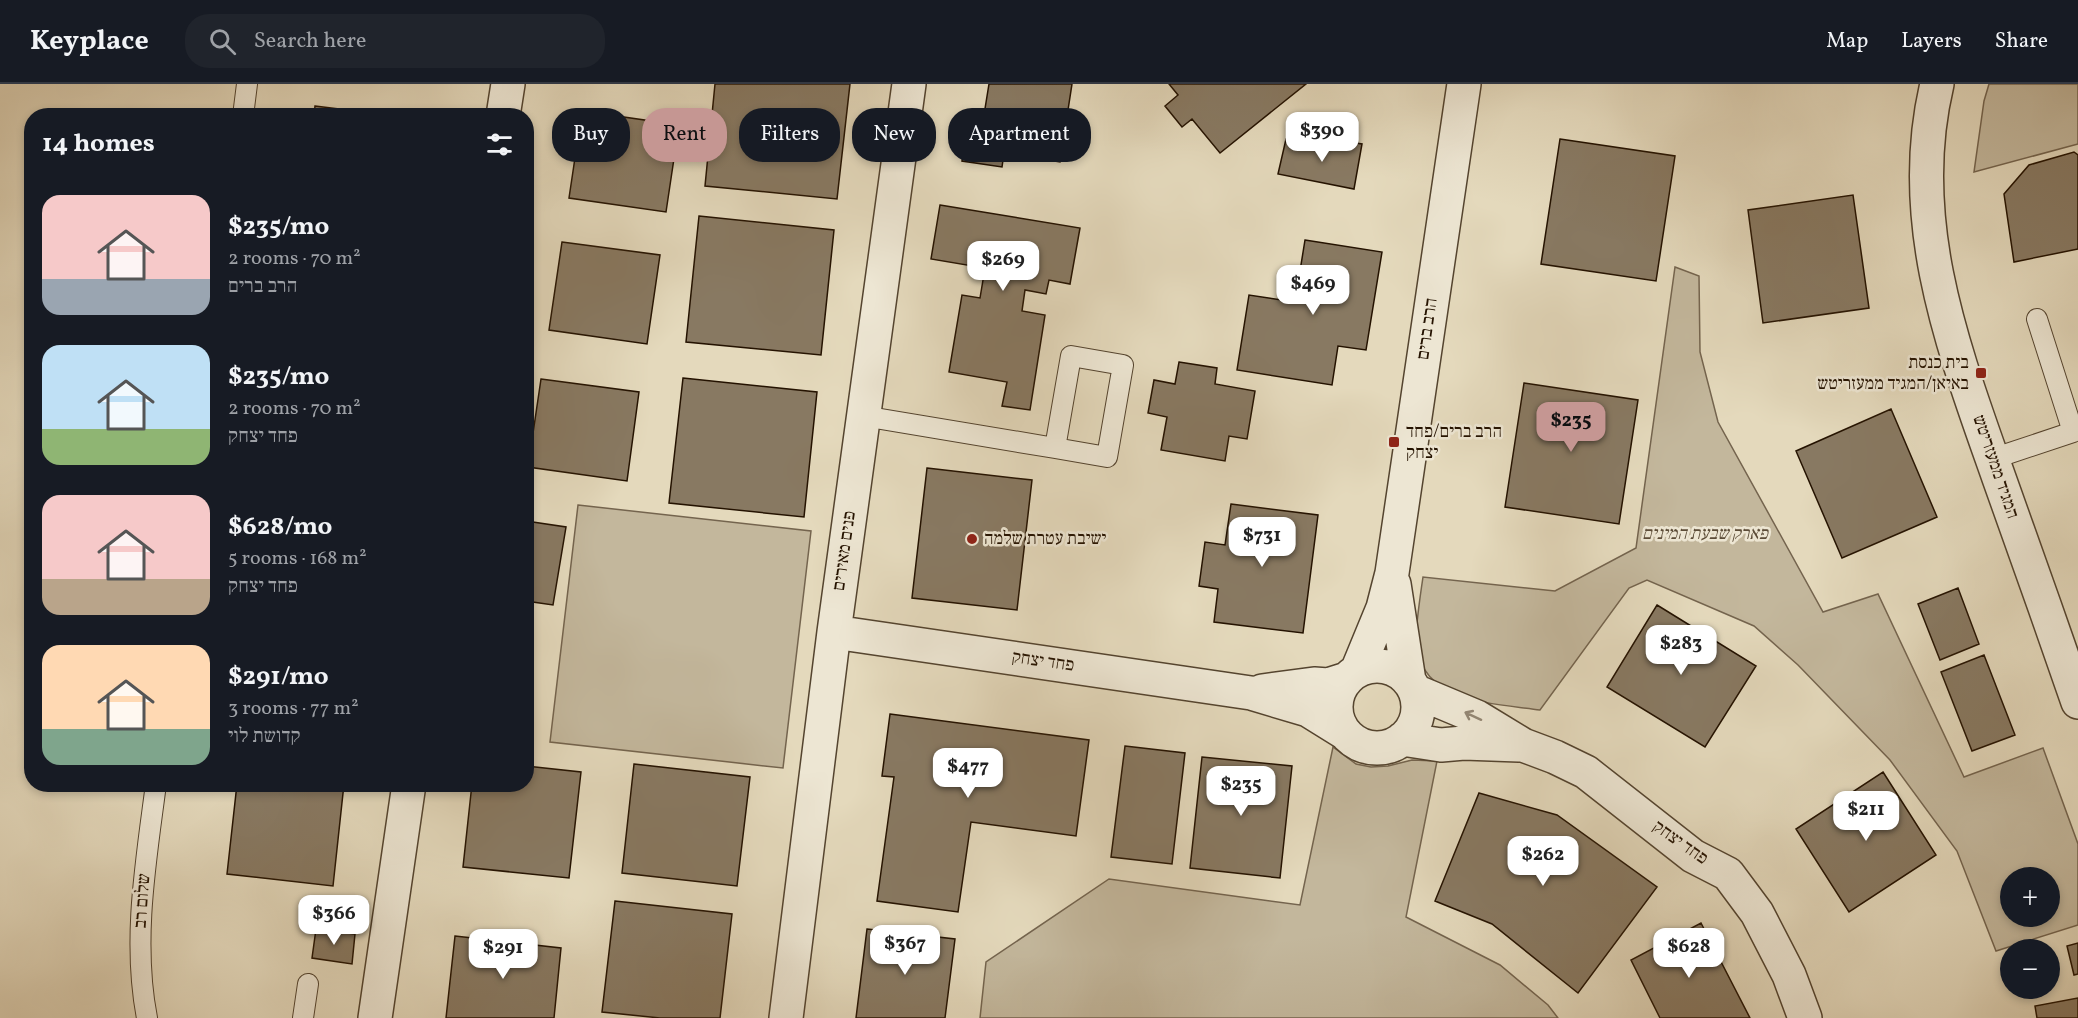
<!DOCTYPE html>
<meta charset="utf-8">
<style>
body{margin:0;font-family:Vollkorn,"Frank Ruhl Libre",serif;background:#20242c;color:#f1f3f6;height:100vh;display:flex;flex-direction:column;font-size:22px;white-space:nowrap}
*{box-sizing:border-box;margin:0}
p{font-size:20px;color:#9ea1a6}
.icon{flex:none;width:33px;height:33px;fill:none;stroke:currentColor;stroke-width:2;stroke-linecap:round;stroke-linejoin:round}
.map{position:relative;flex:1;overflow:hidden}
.sheet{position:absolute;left:24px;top:24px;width:510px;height:684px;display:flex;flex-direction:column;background:#171b24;border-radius:24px;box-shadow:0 3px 9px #0003}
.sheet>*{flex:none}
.top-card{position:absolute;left:552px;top:24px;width:570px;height:54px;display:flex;gap:12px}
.controls{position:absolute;left:2000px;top:783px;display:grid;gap:12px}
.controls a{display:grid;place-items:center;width:60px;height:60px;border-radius:50%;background:#171b24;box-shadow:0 3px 9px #0003;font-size:30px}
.price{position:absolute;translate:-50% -51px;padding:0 14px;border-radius:12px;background:#fff;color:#222;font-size:20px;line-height:39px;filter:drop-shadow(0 2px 3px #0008)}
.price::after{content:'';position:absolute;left:50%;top:36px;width:18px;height:14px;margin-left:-9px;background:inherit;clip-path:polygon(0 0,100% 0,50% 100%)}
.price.selected{background:#c59692;color:#111}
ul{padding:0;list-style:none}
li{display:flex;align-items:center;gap:18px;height:150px;padding:0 18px}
li span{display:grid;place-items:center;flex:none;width:168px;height:120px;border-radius:18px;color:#555}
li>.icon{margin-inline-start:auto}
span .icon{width:72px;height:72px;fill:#fffc;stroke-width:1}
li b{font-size:26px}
h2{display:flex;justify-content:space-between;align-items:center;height:72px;padding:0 18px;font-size:26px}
.tag{padding:0 21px;border-radius:24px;background:#171b24;box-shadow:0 3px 9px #0003;font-size:21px;line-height:54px}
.tag.selected{background:#c59692;color:#111}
header{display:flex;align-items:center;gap:36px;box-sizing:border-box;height:84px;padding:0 30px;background:#171b24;border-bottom:2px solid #363941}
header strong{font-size:28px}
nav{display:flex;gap:33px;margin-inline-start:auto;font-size:21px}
.search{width:420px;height:54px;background:#20242c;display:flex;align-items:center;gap:15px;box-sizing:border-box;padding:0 21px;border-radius:24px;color:#9ea1a6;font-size:22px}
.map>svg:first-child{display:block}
</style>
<header>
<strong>Keyplace</strong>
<div class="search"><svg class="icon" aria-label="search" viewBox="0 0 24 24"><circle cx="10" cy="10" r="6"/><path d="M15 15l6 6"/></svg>Search here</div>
<nav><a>Map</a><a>Layers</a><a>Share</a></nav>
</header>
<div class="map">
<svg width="2078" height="934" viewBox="0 0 2078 934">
<rect width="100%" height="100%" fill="#e4d9bc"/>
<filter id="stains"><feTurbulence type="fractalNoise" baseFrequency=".00333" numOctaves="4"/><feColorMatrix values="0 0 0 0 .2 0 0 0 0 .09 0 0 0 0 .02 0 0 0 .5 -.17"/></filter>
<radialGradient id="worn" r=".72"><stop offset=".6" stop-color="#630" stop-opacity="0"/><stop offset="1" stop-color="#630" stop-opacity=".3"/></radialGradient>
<path fill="#c3b79c" stroke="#74644e" stroke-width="1.5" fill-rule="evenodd" d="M1989 0H2078V60L1974 88 1984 17Z
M1675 183 1699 192 1700 268 1718 338 1823 528 1878 510 1964 693 2043 664 2078 760V841L1996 867 1957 767 1890 676 1798 581 1754 542 1647 496 1629 504 1540 626C1492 619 1415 619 1416 552 1417 533 1420 513 1423 493L1555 507 1636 464ZM2010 794H2049V832H2010Z
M578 421 811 447 783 684 550 658Z
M1333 663 1356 680 1371 683 1388 682 1412 676 1437 677 1406 833 1500 881 1548 921 1558 934H980L986 878 1109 795 1300 821Z"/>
<path fill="#887962" stroke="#241200" stroke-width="1.5" d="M715 0H850L837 115 705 102Z
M989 0H1072L1060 78 1004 69 1002 83 962 77 968 35 983 37Z
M1169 0H1306L1220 69 1192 35 1182 43 1165 22 1178 11Z
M315 22 396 32H314Z
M582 27 679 41 666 128 569 114Z
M1286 55 1340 65 1342 57 1362 60 1354 105 1278 90Z
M1560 55 1675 72 1656 197 1541 180Z
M2074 68 2078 71V165L2014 178 2004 110 2029 81Z
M1853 111 1869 224 1763 239 1748 126Z
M940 121 1080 144 1070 200 1049 196 1046 210 1025 206 1022 227 1045 231 1030 326 1002 322 1007 298 949 288 962 211 980 214 985 184 931 175Z
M699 132 834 146 821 271 686 258Z
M1305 156 1382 168 1366 266 1338 262 1332 301 1237 286 1249 211 1295 218Z
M562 158 660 171 647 260 549 246Z
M1179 278 1217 284 1215 300 1255 307 1247 355 1229 352 1225 377 1161 366 1167 333 1148 329 1154 296 1175 300Z
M683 294 817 308 804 433 669 419Z
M541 295 639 308 627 397 528 383Z
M1524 299 1638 316 1619 440 1505 423Z
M1891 325 1937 433 1842 474 1796 367Z
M927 384 1032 396 1017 526 912 514Z
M1231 420 1318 431 1303 549 1214 538 1218 505 1199 502 1205 458 1225 461Z
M526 437 566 443 553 521 526 517Z
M1958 504 1979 560 1940 576 1918 520Z
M1657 521 1756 582 1705 663 1607 603Z
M1984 571 2015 651 1972 667 1941 588Z
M890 630 1089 656 1076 752 971 738 958 828 877 817 894 693 882 692Z
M1125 662 1185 669 1172 780 1111 773Z
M1202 673 1292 682 1280 794 1190 784Z
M634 680 750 693 737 802 622 789Z
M526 682 581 688 569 794 463 783 472 700H526Z
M1883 688 1936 771 1849 828 1796 745Z
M237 700H344L333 802 227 790Z
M1479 709 1557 731 1657 803 1578 909 1492 840 1435 817Z
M615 817 732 830 720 934H660L602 928Z
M1701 839 1750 934H1660L1631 876Z
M316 845 355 850 352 880 312 874Z
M867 845 955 855 945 934H856Z
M455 852 561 864 554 934H446Z
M2078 859V890L2074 891 2067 862Z
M2078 914V934H2037L2035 922Z"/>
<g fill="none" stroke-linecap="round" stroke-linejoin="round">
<defs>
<path id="service" d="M243 32 247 0
M1071 272 1123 281 1107 373 1055 364Z
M863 332 1055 364
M1992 375 2073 348 2037 235
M147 934C132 857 146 777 156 700
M303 934 308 900"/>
<path id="minor" d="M1394 500 1409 597
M834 548 1251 609 1308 626 1345 649
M1336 623a41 41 0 1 1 82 0a41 41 0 1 1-82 0Z
M1357 587 1383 524 1392 489 1464 0
M1262 607 1314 600 1328 601 1347 595
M1415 607 1477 633 1523 661 1555 673 1586 688 1693 772 1728 790 1757 829 1789 891 1805 934
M1402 655 1441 661 1464 659 1519 661
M786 934 834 548 909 0"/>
<path id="tertiary" d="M1937 0C1904 138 1954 266 1999 394 2026 469 2052 543 2078 618
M503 32 508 0
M375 934 409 700"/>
</defs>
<use href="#service" stroke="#54442f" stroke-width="22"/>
<use href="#minor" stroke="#54442f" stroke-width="36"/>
<use href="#tertiary" stroke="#54442f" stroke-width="36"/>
<use href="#service" stroke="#ede6d3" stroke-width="20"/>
<use href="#minor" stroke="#ede6d3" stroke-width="33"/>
<use href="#tertiary" stroke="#ede6d3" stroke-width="33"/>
</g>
<defs><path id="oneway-shaft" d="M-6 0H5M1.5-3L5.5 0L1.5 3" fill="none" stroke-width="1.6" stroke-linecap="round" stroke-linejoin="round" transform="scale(1.5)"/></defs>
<use stroke="#938774" href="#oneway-shaft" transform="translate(1473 632) rotate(-155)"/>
<g fill="#8f2418" stroke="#ede6d3" stroke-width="2">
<rect x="1975" y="283" width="12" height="12" rx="3"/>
<rect x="1388" y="352" width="12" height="12" rx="3"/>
<circle cx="972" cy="455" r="6"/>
</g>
<g text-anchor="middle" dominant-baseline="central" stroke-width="5" stroke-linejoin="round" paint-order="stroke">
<g font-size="18" fill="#241200" stroke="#ede6d3">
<text transform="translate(1428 245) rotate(-82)">הרב ברים</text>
<text transform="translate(1995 383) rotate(71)">המגיד ממעזריטש</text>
<text transform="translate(845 467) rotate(-82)">פנים מאירים</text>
<text transform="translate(1043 578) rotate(8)">פחד יצחק</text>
<text transform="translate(1680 759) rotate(35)">פחד יצחק</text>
<text transform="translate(143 817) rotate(-86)">שלום רב</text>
</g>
<g font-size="18" fill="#241200" stroke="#ede6d3" text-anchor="start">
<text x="1969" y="279" text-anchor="end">בית כנסת<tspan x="1969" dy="21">באיאן/המגיד ממעזריטש</tspan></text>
<text x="1406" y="348">הרב ברים/פחד<tspan x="1406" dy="21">יצחק</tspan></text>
<text x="984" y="455">ישיבת עטרת שלמה</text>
</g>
<g font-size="18" font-style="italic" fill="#5c4c37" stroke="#ede6d3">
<text x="1705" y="450">פארק שבעת המינים</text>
</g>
</g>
<rect width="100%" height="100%" filter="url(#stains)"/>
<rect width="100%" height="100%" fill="url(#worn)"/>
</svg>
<div class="controls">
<a>+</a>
<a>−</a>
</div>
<b class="price" style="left:1322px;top:79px">$390</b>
<b class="price" style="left:1003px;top:208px">$269</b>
<b class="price" style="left:1313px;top:232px">$469</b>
<b class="price selected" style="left:1571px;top:369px">$235</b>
<b class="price" style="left:1262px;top:484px">$731</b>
<b class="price" style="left:1681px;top:592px">$283</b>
<b class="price" style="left:968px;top:715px">$477</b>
<b class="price" style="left:1241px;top:733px">$235</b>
<b class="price" style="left:1866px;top:758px">$211</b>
<b class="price" style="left:1543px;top:803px">$262</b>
<b class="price" style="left:334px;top:862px">$366</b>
<b class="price" style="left:905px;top:892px">$367</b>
<b class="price" style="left:1689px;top:895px">$628</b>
<b class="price" style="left:503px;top:896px">$291</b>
<div class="top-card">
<a class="tag">Buy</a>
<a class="tag selected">Rent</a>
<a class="tag">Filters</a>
<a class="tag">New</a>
<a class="tag">Apartment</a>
</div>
<section class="sheet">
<h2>14 homes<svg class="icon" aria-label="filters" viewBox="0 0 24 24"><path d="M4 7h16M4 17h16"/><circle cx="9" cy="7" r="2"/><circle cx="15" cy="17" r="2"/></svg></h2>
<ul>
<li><span style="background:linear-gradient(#f6c9c9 70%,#9aa5b1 0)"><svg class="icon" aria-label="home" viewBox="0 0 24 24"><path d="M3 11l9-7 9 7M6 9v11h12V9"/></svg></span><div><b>$235/mo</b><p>2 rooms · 70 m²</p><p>הרב ברים</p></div></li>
<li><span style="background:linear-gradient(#bfe0f5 70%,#8fb573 0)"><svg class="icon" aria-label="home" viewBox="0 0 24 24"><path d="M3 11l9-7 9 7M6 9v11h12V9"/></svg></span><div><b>$235/mo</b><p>2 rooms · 70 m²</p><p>פחד יצחק</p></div></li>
<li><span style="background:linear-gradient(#f6c9c9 70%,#b9a48a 0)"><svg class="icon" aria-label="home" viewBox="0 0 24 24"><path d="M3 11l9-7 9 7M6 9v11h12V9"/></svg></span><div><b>$628/mo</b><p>5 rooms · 168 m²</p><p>פחד יצחק</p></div></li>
<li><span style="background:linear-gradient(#ffd9b3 70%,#7fa58c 0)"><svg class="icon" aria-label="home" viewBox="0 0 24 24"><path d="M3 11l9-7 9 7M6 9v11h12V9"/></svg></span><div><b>$291/mo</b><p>3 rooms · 77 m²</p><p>קדושת לוי</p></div></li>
</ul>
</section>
</div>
